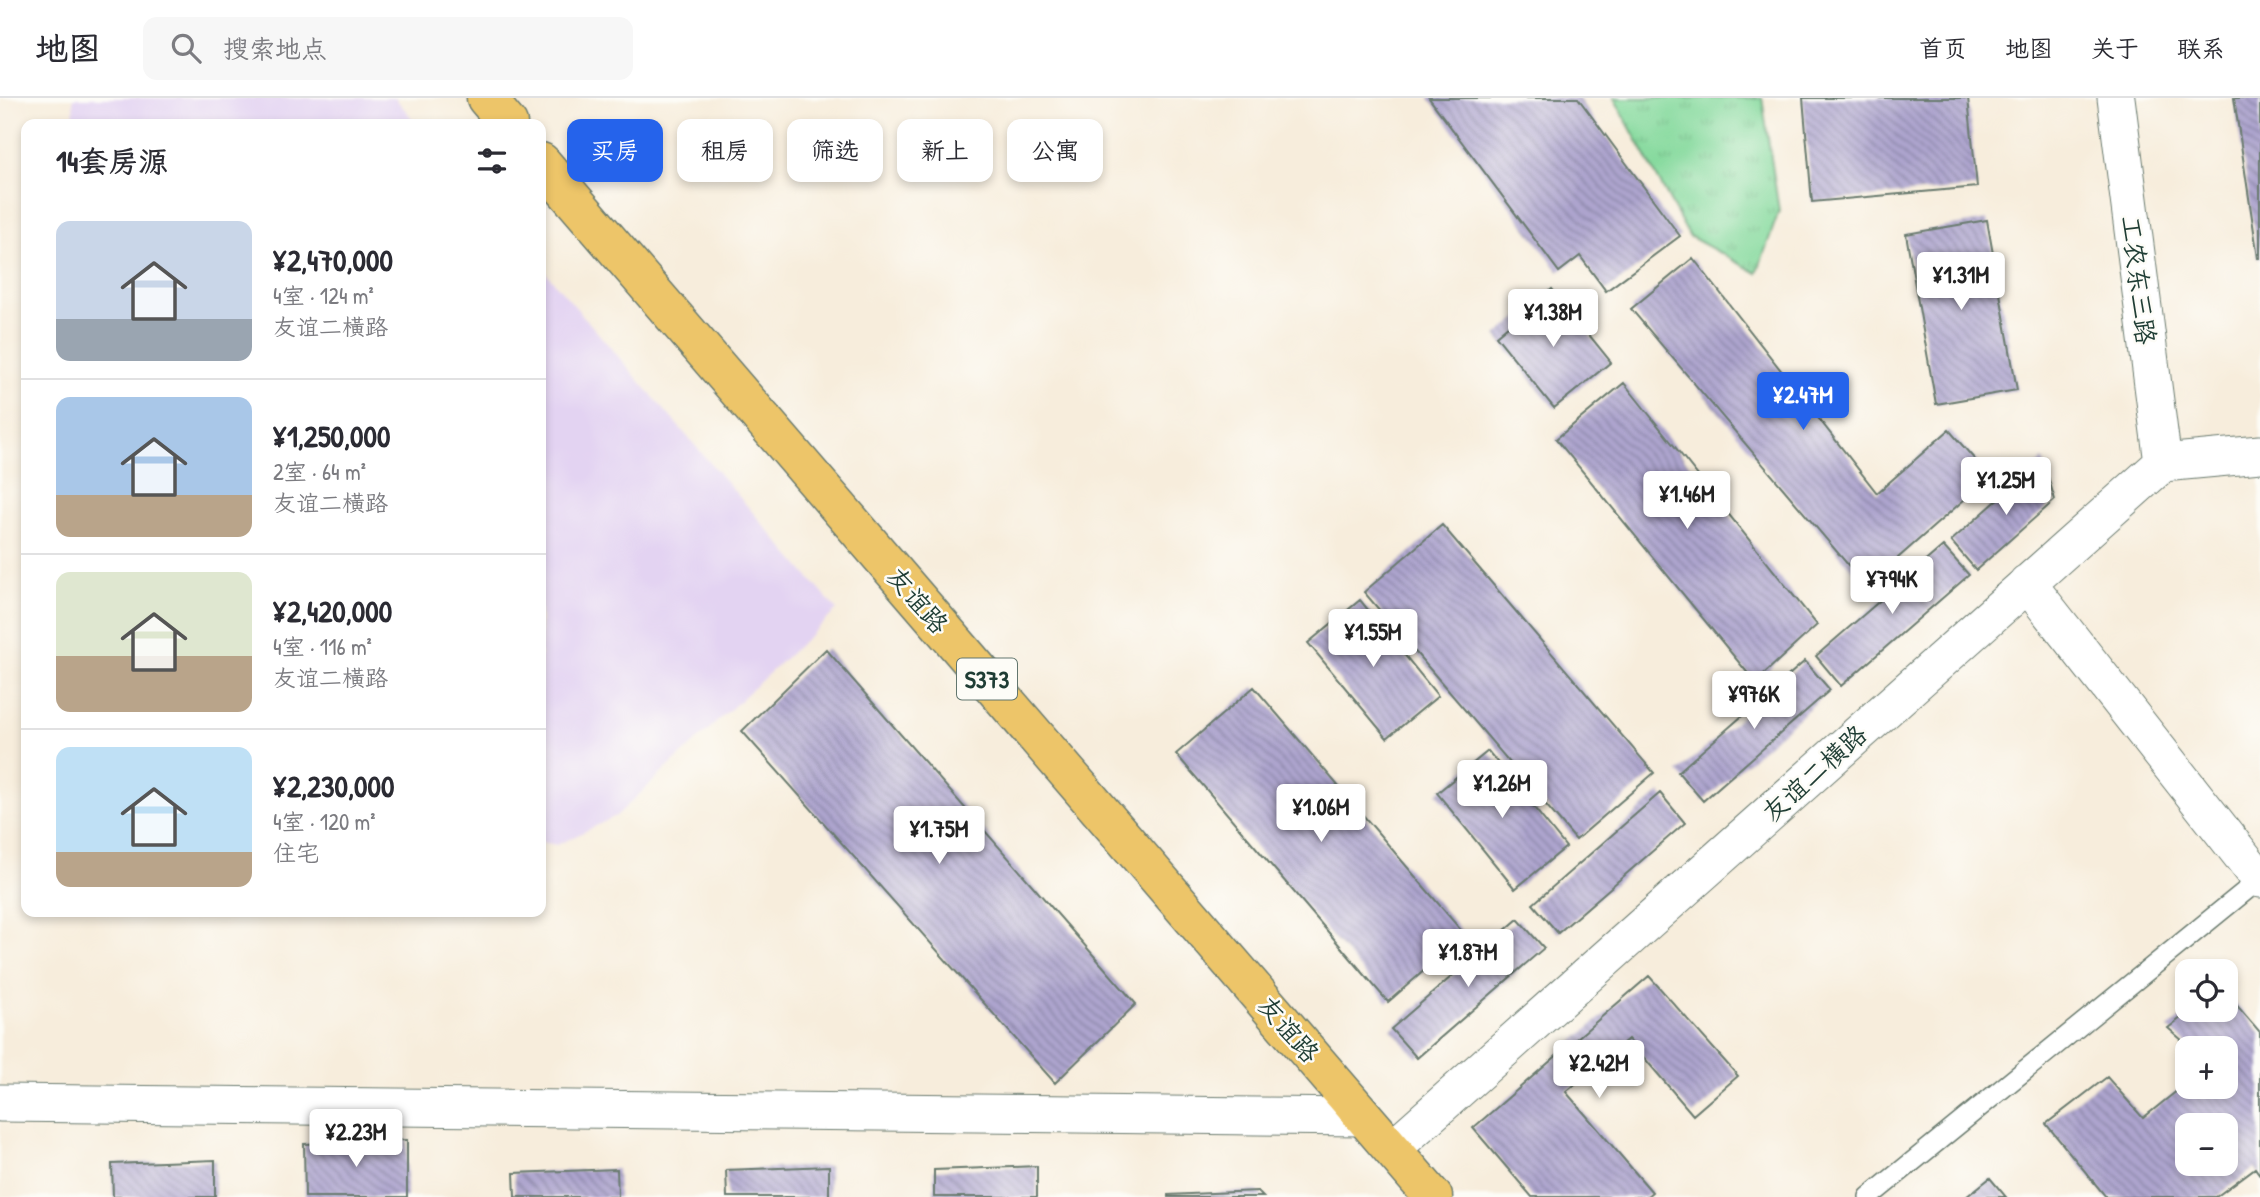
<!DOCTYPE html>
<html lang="zh">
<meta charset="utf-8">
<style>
body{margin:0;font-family:"Patrick Hand","LXGW WenKai TC",sans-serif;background:#f7f7f7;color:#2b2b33;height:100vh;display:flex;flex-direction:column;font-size:26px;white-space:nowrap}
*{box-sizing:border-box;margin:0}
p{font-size:23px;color:#7c7c81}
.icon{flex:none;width:38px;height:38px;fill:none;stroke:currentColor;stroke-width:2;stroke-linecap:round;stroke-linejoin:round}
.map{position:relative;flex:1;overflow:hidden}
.side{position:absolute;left:21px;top:21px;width:525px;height:798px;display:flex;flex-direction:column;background:#fff;border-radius:14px;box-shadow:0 4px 10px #0003}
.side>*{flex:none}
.hud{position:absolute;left:567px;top:21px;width:665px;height:63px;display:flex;gap:14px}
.buttons{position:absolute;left:2175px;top:861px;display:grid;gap:14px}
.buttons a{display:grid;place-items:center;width:63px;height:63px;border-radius:14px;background:#fff;box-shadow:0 4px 10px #0003;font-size:35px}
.price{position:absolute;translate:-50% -60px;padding:0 16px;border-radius:7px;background:#fff;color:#222;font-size:23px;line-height:46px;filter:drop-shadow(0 2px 4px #0008)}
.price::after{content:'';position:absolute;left:50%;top:42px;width:21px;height:16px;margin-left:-10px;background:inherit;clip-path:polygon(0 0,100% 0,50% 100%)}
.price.active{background:#2563eb;color:#fff}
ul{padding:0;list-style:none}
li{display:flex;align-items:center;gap:21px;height:175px;padding:0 35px}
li+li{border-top:2px solid #e1e1e2}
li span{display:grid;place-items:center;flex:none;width:196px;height:140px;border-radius:14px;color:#555}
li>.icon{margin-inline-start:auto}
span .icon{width:84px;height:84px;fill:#fffc;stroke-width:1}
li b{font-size:30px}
h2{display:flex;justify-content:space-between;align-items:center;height:84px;padding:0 35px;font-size:30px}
.tag{padding:0 24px;border-radius:14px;background:#fff;box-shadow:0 4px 10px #0003;font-size:24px;line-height:63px}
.tag.active{background:#2563eb;color:#fff}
header{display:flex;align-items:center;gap:42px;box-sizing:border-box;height:98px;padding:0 35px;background:#fff;border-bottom:2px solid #e1e1e2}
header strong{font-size:33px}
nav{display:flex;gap:38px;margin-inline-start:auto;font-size:24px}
.search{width:490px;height:63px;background:#f7f7f7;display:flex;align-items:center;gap:18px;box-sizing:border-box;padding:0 24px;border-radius:14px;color:#7c7c81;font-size:26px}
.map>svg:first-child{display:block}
</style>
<header>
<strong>地图</strong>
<div class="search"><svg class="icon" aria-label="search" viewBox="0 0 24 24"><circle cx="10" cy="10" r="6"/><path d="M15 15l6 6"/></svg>搜索地点</div>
<nav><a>首页</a><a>地图</a><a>关于</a><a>联系</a></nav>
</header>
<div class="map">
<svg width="2260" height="1099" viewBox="0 0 2260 1099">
<defs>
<pattern id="grass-tufts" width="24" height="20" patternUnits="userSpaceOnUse" patternTransform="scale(1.75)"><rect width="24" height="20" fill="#84d99c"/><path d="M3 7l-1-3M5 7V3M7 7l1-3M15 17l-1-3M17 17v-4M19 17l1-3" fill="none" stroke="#72bb87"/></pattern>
<pattern id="building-back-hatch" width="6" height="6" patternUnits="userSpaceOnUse" patternTransform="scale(1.75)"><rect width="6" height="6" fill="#ada4ce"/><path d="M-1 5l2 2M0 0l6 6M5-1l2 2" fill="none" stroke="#8c87a8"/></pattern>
</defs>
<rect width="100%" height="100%" fill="#fdfcf7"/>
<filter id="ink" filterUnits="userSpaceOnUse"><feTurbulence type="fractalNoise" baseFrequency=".0143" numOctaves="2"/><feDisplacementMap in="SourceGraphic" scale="14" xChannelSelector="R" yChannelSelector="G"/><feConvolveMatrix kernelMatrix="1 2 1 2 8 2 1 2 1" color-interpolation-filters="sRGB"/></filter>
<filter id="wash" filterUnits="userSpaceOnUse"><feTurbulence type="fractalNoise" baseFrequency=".00686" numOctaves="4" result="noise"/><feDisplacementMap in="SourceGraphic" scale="28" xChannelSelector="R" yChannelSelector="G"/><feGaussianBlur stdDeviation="1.57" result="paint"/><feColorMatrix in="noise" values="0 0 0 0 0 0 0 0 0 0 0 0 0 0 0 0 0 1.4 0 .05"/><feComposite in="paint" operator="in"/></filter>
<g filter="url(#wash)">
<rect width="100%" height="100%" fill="#f7eddc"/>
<path fill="#e3d3f2" d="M73 0H395L417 26H74Z
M541 169 837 512 616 718 557 747 541 744Z"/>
<path fill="url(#grass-tufts)" stroke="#528b68" stroke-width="2" d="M1614 0H1762L1779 113 1757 175 1689 138Z"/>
<g id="blocks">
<path fill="url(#building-back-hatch)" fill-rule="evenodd" d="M1429 0H1578L1680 138 1606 193 1580 158 1559 174Z
M1803 0H1968L1977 89 1812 104Z
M2234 0H2260V160H2258Z
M1987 122 2017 292 1936 306 1906 136Z
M1693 160 1877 395 1949 332 1990 379 1866 488 1631 211Z
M1552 191 1611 264 1554 310 1496 238Z
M1624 285 1817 527 1755 584 1556 341Z
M2043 362 2055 402 1976 472 1951 443Z
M1442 427 1654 675 1576 742 1364 494Z
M1943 448 1969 477 1841 588 1816 558Z
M1360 502 1438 598 1387 640 1308 545Z
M826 551 1136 906 1055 985 742 633Z
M1805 563 1830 592 1703 703 1678 674Z
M1254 589 1465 837 1388 904 1176 656Z
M1488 653 1566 749 1515 791 1437 695Z
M1660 695 1685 725 1558 835 1533 806Z
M1518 821 1544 850 1417 960 1391 931Z
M1649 878 1738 978 1693 1017 1628 941 1566 994 1652 1094 1646 1099H1532L1473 1030Z
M2226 895 2260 934V1077L2255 1070 2216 1099H2106L2046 1026 2107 979 2143 1020 2188 984V989H2226V950H2191L2168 930 2191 912H2226ZM2188 1027H2226V1066H2188Z
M407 1042V1099H305L304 1046Z
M215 1062V1099H113L112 1066Z
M829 1068V1099H727L726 1072Z
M1037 1068V1099H934V1072Z
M617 1071 618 1099H515L514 1075Z
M1990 1080 2006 1099H1966Z
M1257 1093 1263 1099H1168V1097Z"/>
</g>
</g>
<g filter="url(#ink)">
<use href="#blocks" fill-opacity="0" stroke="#6b7b6f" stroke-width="2"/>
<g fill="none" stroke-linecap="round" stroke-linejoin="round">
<defs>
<path id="lane" d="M1869 1099 2260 781"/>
<path id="street" d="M2116 0 2163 365
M2027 485 2260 781
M0 1005 1364 1019
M1392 1051 2163 365 2260 356"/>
<path id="primary" d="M486 0 508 26
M541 64 1433 1099"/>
</defs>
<use href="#lane" stroke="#6b7b6f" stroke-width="22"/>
<use href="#street" stroke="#6b7b6f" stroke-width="39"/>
<use href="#primary" stroke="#6b7b6f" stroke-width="41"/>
<use href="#lane" stroke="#fff" stroke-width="19"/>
<use href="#street" stroke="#fff" stroke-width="37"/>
<use href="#primary" stroke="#edc569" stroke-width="38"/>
</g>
</g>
<g text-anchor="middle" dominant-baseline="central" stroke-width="5" stroke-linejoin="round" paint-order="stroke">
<rect fill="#fdfcf7" stroke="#62766e" stroke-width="2" x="957" y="560.5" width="60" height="41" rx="5"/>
<g font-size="24" font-weight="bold" fill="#1f3d34">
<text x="987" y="581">S373</text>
</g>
<g font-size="26" fill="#1f3d34" stroke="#fdfcf7">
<text transform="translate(2139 182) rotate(83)">工农东三路</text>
<text transform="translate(918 502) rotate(49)">友谊路</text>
<text transform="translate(1814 675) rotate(-42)">友谊二横路</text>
<text transform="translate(1289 931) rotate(49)">友谊路</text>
</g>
</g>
</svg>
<div class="buttons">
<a><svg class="icon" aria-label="locate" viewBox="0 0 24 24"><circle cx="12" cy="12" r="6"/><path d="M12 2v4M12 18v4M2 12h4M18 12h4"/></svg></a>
<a>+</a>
<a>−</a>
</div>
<b class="price" style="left:1961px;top:214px">¥1.31M</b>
<b class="price" style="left:1553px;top:251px">¥1.38M</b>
<b class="price active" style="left:1803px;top:334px">¥2.47M</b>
<b class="price" style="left:2006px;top:419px">¥1.25M</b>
<b class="price" style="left:1687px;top:433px">¥1.46M</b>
<b class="price" style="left:1892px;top:518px">¥794K</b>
<b class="price" style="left:1373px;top:571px">¥1.55M</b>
<b class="price" style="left:1754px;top:633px">¥976K</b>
<b class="price" style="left:1502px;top:722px">¥1.26M</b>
<b class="price" style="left:1321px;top:746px">¥1.06M</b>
<b class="price" style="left:939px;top:768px">¥1.75M</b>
<b class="price" style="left:1468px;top:891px">¥1.87M</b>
<b class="price" style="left:1599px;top:1002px">¥2.42M</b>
<b class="price" style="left:356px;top:1071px">¥2.23M</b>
<div class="hud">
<a class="tag active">买房</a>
<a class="tag">租房</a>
<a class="tag">筛选</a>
<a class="tag">新上</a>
<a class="tag">公寓</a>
</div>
<section class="side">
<h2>14套房源<svg class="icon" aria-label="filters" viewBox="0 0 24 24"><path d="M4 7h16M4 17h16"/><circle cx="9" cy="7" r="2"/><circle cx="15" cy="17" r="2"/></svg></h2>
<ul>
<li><span style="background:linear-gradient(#c9d6e8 70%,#9aa5b1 0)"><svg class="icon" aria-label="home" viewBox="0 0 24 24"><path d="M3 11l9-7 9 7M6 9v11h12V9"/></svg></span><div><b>¥2,470,000</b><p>4室 · 124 m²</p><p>友谊二横路</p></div></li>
<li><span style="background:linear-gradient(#a9c7e8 70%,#b9a48a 0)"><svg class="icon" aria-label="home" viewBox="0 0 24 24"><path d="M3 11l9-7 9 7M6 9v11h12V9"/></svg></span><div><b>¥1,250,000</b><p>2室 · 64 m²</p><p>友谊二横路</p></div></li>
<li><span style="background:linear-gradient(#dfe7d0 60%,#b9a48a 0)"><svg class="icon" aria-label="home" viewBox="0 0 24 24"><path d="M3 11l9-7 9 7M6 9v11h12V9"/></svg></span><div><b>¥2,420,000</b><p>4室 · 116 m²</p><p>友谊二横路</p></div></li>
<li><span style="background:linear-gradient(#bfe0f5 75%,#b9a48a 0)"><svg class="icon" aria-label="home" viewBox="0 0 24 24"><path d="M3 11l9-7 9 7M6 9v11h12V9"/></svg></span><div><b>¥2,230,000</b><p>4室 · 120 m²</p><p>住宅</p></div></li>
</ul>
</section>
</div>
